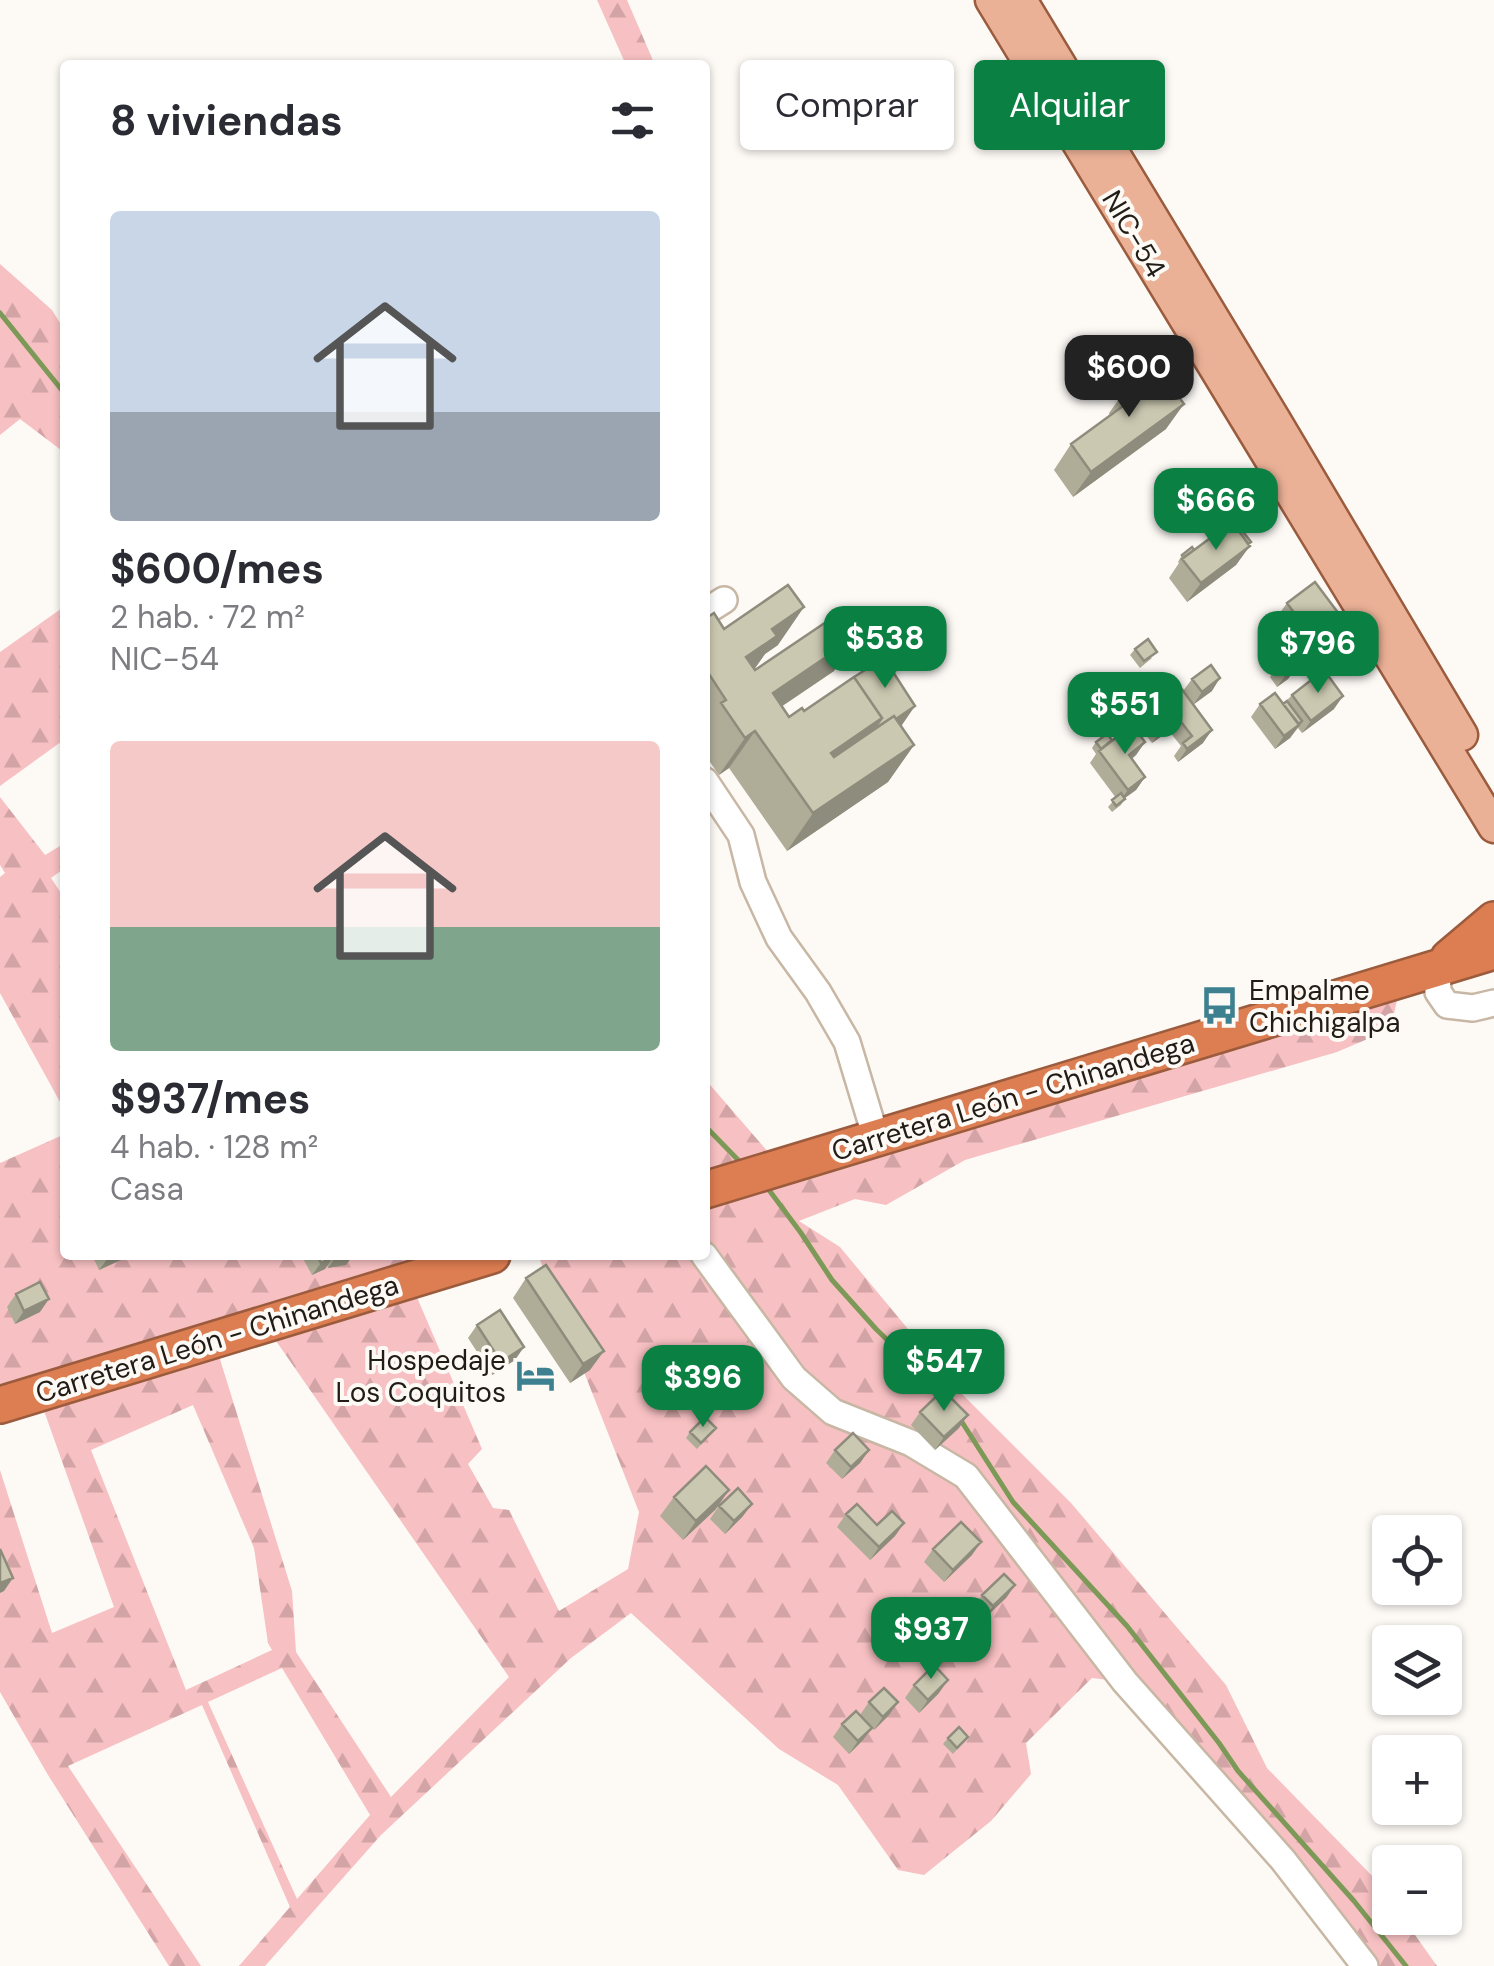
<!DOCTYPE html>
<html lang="es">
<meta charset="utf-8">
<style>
body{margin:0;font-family:"DM Sans",sans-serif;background:#f7f7f7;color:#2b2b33;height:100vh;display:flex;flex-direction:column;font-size:38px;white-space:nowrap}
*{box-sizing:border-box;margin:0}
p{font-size:32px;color:#7c7c81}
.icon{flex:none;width:55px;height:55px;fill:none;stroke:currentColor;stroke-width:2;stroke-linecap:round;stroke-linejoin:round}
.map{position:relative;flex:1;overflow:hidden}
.panel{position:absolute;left:60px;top:60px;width:650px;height:1200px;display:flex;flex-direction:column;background:#fff;border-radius:10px;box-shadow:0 2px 8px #0004}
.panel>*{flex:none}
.guide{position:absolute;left:740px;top:60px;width:602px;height:90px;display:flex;gap:20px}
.tools{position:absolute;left:1372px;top:1515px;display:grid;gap:20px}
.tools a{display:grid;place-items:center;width:90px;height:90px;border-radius:10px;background:#fff;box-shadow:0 2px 8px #0004;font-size:50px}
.price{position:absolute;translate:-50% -85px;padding:0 22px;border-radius:20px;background:#0b8043;color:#fff;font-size:32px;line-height:65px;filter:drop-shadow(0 2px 5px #0008)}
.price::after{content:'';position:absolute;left:50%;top:60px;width:30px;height:22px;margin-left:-15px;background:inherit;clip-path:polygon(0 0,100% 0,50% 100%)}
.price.selected{background:#222;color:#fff}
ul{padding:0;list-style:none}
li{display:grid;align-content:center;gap:20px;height:530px;padding:0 50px}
li span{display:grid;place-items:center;height:310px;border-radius:10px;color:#555}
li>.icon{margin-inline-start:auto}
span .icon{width:180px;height:180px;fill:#fffc;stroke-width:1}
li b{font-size:42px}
h2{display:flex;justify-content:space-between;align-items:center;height:120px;padding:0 50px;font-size:42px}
.tag{padding:0 35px;border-radius:10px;background:#fff;box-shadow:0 2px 8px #0004;font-size:35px;line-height:90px}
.tag.selected{background:#0b8043;color:#fff}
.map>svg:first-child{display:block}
</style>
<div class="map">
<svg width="1494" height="1966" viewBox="0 0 1494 1966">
<defs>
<pattern id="forest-firs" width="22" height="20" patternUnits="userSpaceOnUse" patternTransform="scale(2.5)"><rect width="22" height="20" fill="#f7c0c2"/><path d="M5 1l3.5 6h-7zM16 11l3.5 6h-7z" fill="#d3a4a6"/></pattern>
</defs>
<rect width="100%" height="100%" fill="#fdfaf6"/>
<path fill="url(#forest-firs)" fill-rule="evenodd" d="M597 0H627L655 65H626Z
M0 264 52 310 65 331V453L20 419 0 435Z
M65 606V739L0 786V652Z
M0 797 45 855 65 843V868L51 878 65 899V1111L0 993V877L5 873 0 865Z
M1401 980 1391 1029 1337 1052 965 1160 886 1205 855 1199 799 1221 840 1247 961 1393 1071 1503 1226 1685 1267 1768 1379 1883 1390 1899V1918H1403L1437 1966H1365L1125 1682 1092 1678 1026 1743 1031 1774 991 1821 924 1875 898 1870 838 1785 779 1749 631 1613 571 1658 381 1835 265 1966H239L290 1907 202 1705 68 1766 201 1966H169L48 1775 0 1692V1470L52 1633 114 1607 38 1394 0 1405V1163L65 1134V1255H492L410 1281 482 1449 468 1464 493 1508 509 1510 559 1611 628 1569 639 1512 538 1255H705V1079L781 1167ZM265 1325 509 1677 391 1797 296 1652 292 1591 214 1340ZM193 1405 254 1548 268 1643 272 1650 186 1690 91 1450ZM282 1668 370 1815 297 1899 208 1702Z"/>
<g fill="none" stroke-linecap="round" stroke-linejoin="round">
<path stroke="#7d9957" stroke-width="5" d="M0 313 65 394
M705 1126 743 1165
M766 1186 801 1233 832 1280 876 1329 943 1394
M960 1419 1013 1502 1127 1626 1219 1743 1238 1771 1354 1901 1406 1966"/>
<defs>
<path id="minor" d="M705 612 724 600
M705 781 741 835 753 882 779 938 818 992 847 1042 876 1138
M1437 969 1438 992 1447 1005 1473 1008 1494 1003
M704 1255 794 1378 833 1412 911 1443 966 1476 1125 1682 1283 1860 1365 1966"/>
<path id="major" d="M991 0 1494 827
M1021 0 1275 420 1462 735"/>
<path id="highway" d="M1449 958 1494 920
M705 1190 1494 951
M0 1405 492 1255"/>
</defs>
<use href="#minor" stroke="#c7b7a4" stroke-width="30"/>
<use href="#major" stroke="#9b5b3d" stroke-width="35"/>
<use href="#highway" stroke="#9b5b3d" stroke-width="40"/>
<use href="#minor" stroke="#fff" stroke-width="25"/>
<use href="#major" stroke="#ebb197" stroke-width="30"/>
<use href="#highway" stroke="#dd7d52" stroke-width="35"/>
</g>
<path fill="#afac98" d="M1127 388 1166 429 1073 497 1054 470 1071 444 1110 416 1109 413Z
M1249 545 1236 565 1187 602 1169 578 1179 563 1178 562 1182 555 1194 550Z
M1287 603 1331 634 1314 660 1296 674 1294 671 1288 679 1277 687 1270 677 1284 657 1273 665 1267 658 1272 651 1281 644 1269 628Z
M705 619 724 629 778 645 765 654 754 669 755 670 834 671 782 706 789 717 804 711 901 726 914 745 888 782 787 851 729 768 719 775 705 755Z
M1135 649 1152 658 1140 668 1130 655Z
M1192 679 1212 691 1193 704 1203 743 1178 762 1174 756 1181 746 1169 731 1152 743 1139 726 1150 712 1146 707 1151 701 1167 699 1183 691Z
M1292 695 1334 709 1302 733 1298 728 1290 738 1275 749 1251 717 1260 704H1283Z
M1112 740 1145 742 1136 755 1132 759 1145 777 1136 790 1125 798 1121 805 1112 812 1108 807 1116 798 1090 763 1096 754 1092 748 1096 742Z
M92 1255H126L123 1259 99 1270Z
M301 1255H353L346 1265 328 1268 327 1265 325 1269 312 1275Z
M526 1278 590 1370 570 1383 513 1298Z
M16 1294 40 1312 15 1324 7 1307Z
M477 1325 515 1360 492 1375 468 1338Z
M920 1412 959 1428 935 1450 911 1425Z
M716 1428 697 1449 686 1438 690 1432Z
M835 1450H869L860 1463 842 1479 826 1463Z
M674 1497 716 1509 683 1540 660 1516Z
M719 1506 743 1516 725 1534 710 1519Z
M846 1514 877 1525 904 1523 895 1536 870 1560 837 1527Z
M933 1549 972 1555 944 1582 924 1562Z
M1015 1585 1006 1598 984 1619 974 1608 982 1595Z
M914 1685 939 1693 919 1713 905 1698Z
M869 1702H898L889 1715 874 1730 860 1715Z
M842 1724 872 1728 863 1740 849 1754 833 1737Z
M968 1737 953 1754 943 1744 948 1738Z"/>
<path fill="#8e8c7c" d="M1184 404 1166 429 1073 497 1091 472Z
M1250 546 1236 565 1187 602 1201 583Z
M804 607 778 645 765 654 751 674 720 694 746 657 772 629Z
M1342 618 1314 660 1296 674 1327 629Z
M1306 629 1289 653 1288 652 1284 657 1273 665 1278 659 1290 650Z
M860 634 834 671 747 730 773 693Z
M1306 653 1288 679 1277 687 1295 662Z
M1220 678 1212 691 1193 705 1202 692Z
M1343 696 1334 709 1302 733 1311 721Z
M915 706 902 725 861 752 875 732Z
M882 718 856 756 804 790 831 753Z
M1178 718 1169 731 1152 743 1161 731Z
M1302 721 1290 738 1275 749 1284 736Z
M1212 730 1203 743 1178 762 1187 749Z
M755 731 729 768 719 775 745 738Z
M1145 742 1136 755 1120 768 1129 755Z
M914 745 888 782 787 851 813 813Z
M1145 777 1136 790 1119 802 1128 790Z
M113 1255H126L123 1259 99 1270 108 1258Z
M337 1255H353L346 1265 328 1268Z
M334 1256 325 1269 312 1275 321 1263Z
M49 1299 40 1312 15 1324 24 1311Z
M524 1347 515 1360 492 1375 501 1362Z
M604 1351 590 1370 570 1383 583 1364Z
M968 1415 959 1428 935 1450 944 1437Z
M869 1450 860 1463 842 1479 851 1467Z
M729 1490 716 1509 683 1540 696 1521Z
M752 1504 743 1516 725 1534 734 1521Z
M904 1523 895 1536 870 1560 879 1547Z
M981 1542 972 1555 944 1582 953 1570Z
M13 1578 4 1591 0 1593V1583Z
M1015 1585 1006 1598 984 1619 993 1606Z
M948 1680 939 1693 919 1713 928 1700Z
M898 1702 889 1715 874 1730 883 1717Z
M872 1728 863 1740 849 1754 858 1741Z"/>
<path fill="#cbc8b1" stroke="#8e8c7c" stroke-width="2.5" d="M1156 366 1184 404 1091 472 1071 444 1134 398 1127 388Z
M1232 522 1250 546 1201 583 1182 559Z
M1241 529 1251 542 1248 544 1239 531Z
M1192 547 1194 550 1184 557 1182 555Z
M1315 582 1342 618 1327 629 1331 635 1313 648 1306 639 1311 635 1306 629 1304 631 1298 623 1300 621 1287 603Z
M788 585 804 607 772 629 777 636 746 657 755 670 844 610 860 634 773 693 789 717 802 708 804 711 854 677 882 718 831 753 834 757 894 716 914 745 813 813 755 731 745 738 721 703 726 700 705 668V619L714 613 724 629Z
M1148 639 1157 652 1144 661 1135 649Z
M1284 642 1290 650 1278 659 1272 651Z
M1299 644 1306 653 1295 662 1288 652Z
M884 658 915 706 896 719 894 716 873 730 882 718 854 677Z
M1211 665 1220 678 1202 692 1192 679Z
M1324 670 1343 696 1311 721 1292 695Z
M1181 688 1212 730 1187 749 1183 743 1192 736 1178 718 1161 731 1148 713Z
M1162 693 1167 699 1156 707 1151 701Z
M1275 693 1299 725 1284 736 1260 704Z
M1287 701 1302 721 1299 724 1283 704Z
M1132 725 1145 742 1129 755 1145 777 1128 790 1099 751Z
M1107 734 1112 740 1101 749 1096 742Z
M1121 793 1125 799 1116 806 1112 800Z
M317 1255H333L334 1256 321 1263Z
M546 1265 604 1351 583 1364 526 1278Z
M40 1282 49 1299 24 1311 16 1294Z
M500 1310 524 1347 501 1362 477 1325Z
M943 1390 968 1415 944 1437 920 1412Z
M705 1417 716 1428 701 1443 690 1432Z
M853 1433 869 1450 851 1467 835 1450Z
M706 1466 729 1490 696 1521 674 1497Z
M738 1488 752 1504 734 1521 719 1506Z
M857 1504 877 1525 892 1511 904 1523 879 1547 846 1514Z
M961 1522 981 1542 953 1570 933 1549Z
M0 1549 13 1578 0 1583Z
M1004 1574 1015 1585 993 1606 982 1595Z
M934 1665 948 1680 928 1700 914 1685Z
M884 1688 898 1702 883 1717 869 1702Z
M856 1711 872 1728 858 1741 842 1724Z
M959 1727 968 1737 957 1748 948 1738Z"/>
<defs>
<symbol id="bus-bare" viewBox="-9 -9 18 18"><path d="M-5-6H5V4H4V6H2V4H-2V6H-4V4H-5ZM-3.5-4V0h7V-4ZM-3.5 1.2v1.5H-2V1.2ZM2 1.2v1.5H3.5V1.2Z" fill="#3d808f" stroke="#fdfaf6" stroke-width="2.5" paint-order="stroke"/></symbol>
<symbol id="hotel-bare" viewBox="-9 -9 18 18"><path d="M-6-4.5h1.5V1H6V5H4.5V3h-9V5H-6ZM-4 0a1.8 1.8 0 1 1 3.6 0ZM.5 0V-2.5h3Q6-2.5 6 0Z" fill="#3d808f" stroke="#fdfaf6" stroke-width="2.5" paint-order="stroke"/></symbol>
</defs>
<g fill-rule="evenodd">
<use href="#bus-bare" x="1192" y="978" width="55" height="55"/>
<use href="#hotel-bare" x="508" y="1348" width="55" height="55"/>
</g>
<g text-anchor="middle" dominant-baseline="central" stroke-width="8" stroke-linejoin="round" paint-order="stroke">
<g font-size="28" fill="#211c15" stroke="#fdfaf6">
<text transform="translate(1134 234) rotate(59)">NIC-54</text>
<text transform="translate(1013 1097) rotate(-17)">Carretera León - Chinandega</text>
<text transform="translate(217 1339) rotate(-17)">Carretera León - Chinandega</text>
</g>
<g font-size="28" fill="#211c15" stroke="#fdfaf6" text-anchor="start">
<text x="1249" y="990">Empalme<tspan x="1249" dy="32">Chichigalpa</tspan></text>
<text x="506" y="1360" text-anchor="end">Hospedaje<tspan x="506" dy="32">Los Coquitos</tspan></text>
</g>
</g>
</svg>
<div class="tools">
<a><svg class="icon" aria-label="locate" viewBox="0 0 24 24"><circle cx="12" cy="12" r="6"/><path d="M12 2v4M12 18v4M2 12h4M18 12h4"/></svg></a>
<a><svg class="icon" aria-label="layers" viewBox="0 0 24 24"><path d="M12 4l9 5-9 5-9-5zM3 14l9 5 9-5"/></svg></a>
<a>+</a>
<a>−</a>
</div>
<b class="price selected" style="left:1129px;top:420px">$600</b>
<b class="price" style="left:1216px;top:553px">$666</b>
<b class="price" style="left:885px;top:691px">$538</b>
<b class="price" style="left:1318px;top:696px">$796</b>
<b class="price" style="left:1125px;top:757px">$551</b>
<b class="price" style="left:944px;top:1414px">$547</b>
<b class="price" style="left:703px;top:1430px">$396</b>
<b class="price" style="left:931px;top:1682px">$937</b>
<div class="guide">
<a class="tag">Comprar</a>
<a class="tag selected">Alquilar</a>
</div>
<section class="panel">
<h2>8 viviendas<svg class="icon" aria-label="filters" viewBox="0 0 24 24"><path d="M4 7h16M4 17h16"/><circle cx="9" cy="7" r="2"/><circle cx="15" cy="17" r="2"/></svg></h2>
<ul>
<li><span style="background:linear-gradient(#c9d6e8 65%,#9aa5b1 0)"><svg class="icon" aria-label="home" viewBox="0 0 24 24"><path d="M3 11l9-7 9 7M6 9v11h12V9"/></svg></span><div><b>$600/mes</b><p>2 hab. · 72 m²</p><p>NIC-54</p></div></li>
<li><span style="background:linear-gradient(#f6c9c9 60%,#7fa58c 0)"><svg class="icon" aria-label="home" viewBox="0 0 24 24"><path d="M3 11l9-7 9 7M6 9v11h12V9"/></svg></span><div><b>$937/mes</b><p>4 hab. · 128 m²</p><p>Casa</p></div></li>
</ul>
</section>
</div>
